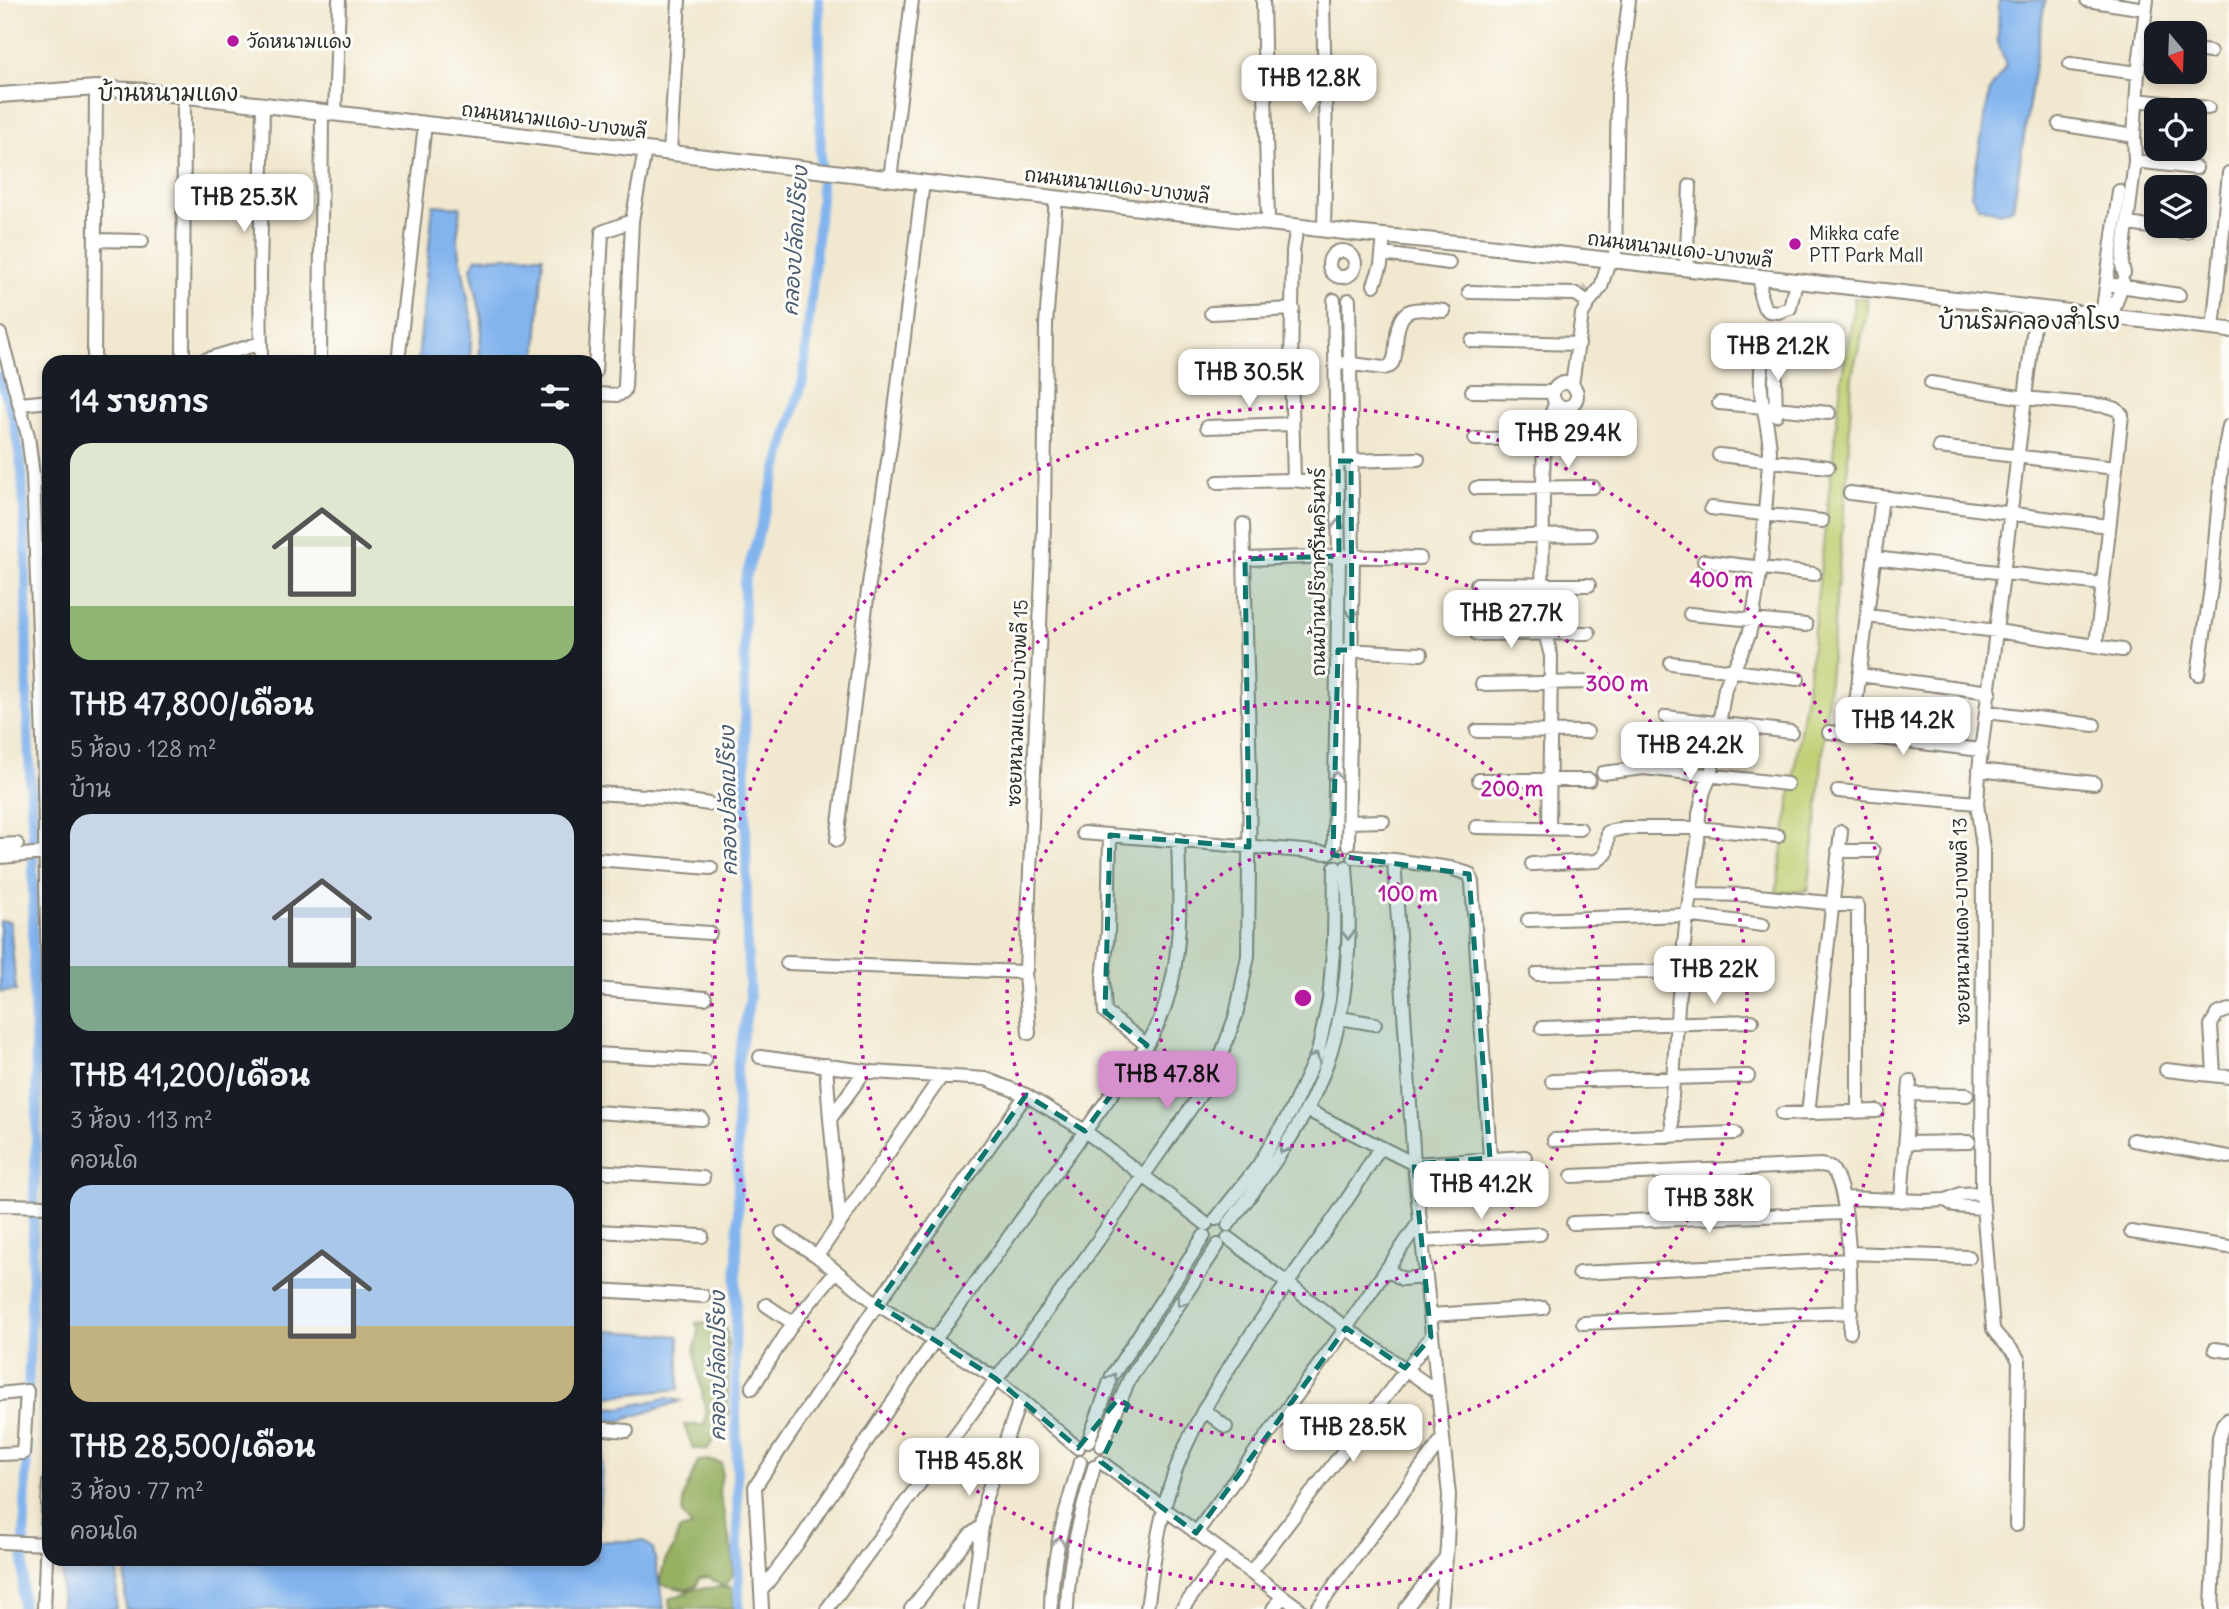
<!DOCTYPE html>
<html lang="th">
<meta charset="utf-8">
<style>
body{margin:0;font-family:Delius,"Playpen Sans Thai",sans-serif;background:#20242c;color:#f1f3f6;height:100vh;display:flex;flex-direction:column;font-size:26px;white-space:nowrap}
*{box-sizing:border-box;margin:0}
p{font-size:23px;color:#9ea1a6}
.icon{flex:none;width:38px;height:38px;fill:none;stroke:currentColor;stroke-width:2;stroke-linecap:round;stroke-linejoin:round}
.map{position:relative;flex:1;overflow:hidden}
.panel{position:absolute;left:42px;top:355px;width:560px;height:1211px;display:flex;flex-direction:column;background:#171b24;border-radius:21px;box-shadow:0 4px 10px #0003}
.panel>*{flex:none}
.needle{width:46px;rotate:161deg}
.buttons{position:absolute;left:2144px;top:21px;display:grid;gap:14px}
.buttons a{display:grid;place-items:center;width:63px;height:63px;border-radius:14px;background:#171b24;box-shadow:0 4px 10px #0003;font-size:35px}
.price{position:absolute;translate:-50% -60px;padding:0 16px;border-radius:14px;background:#fff;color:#222;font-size:23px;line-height:46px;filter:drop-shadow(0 2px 4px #0008)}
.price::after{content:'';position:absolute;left:50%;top:42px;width:21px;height:16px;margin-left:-10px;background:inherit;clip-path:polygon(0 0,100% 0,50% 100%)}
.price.selected{background:#d690ce;color:#111}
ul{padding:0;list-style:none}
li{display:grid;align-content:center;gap:14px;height:371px;padding:0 28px}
li span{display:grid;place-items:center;height:217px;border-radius:21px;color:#555}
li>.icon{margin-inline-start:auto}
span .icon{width:126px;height:126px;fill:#fffc;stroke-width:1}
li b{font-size:30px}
h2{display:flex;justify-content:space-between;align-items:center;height:84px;padding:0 28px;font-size:30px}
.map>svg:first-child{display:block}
</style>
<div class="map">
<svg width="2229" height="1609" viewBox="0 0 2229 1609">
<rect width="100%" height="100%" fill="#fdfcf7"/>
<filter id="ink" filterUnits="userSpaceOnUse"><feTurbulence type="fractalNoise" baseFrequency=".0143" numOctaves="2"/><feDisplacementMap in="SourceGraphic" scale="14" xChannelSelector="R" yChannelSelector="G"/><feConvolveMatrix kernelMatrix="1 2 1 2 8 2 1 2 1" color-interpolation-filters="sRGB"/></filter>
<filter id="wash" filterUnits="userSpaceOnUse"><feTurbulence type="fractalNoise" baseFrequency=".00686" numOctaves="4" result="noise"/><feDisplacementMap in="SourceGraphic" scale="28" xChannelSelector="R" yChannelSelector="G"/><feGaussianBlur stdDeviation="1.57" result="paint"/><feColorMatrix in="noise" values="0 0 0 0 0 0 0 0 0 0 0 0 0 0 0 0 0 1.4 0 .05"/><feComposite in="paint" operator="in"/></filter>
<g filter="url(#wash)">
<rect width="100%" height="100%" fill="#f1e8cf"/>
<path fill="#bfce71" stroke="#757c4e" stroke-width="2" d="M1853 298H1867V314L1852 375 1848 462 1817 819 1808 890 1776 894 1810 665 1841 382 1855 303Z"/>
<path fill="#97b163" stroke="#616e47" stroke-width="2" d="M716 1321 725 1324 728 1342V1418L707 1450 693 1448 684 1425H704L706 1414 694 1351 699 1331 696 1323Z
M710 1460 721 1463 722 1474 719 1490 733 1556V1574L725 1587H732L733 1609H670L669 1599 695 1589 723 1587 709 1577 700 1578 696 1586 686 1590 659 1584 665 1561 673 1548 679 1530 692 1527 682 1514 684 1495 698 1461Z"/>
<path fill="#82b4ee" stroke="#56708c" stroke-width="2" d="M1999 0H2045L2013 208 1999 213 1978 206 1971 194 1990 90 2006 66 1998 42Z
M433 205 461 207 457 238 472 321 470 362H418Z
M543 256 536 362H479L482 320 471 268 476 258Z
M0 921H10L16 991 0 992Z
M595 1330 679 1336V1389L610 1396 595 1395Z
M667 1398 681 1401 620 1421 595 1420V1407L620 1408Z
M595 1442 603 1449 598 1527 595 1528Z
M595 1541H643L653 1548 664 1609H125L126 1559H595Z
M63 1559H118L116 1609H61Z"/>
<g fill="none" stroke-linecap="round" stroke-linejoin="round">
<path stroke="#82b4ee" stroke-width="10" d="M0 376 13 417 22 470 26 554 27 711 33 843V963L37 1107 28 1399
M22 1609 27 1446
M739 1609 735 1349 738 1210 737 1066 750 997 747 944 744 584 803 380 821 198 819 0"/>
</g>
</g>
<g filter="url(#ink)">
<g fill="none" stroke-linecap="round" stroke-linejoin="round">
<path stroke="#c9c2ae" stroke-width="12" stroke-dasharray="12 6" stroke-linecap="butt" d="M2114 281 2115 273
M1585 291 1588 289
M1766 334 1767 324"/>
<defs>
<path id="minor" d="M1263 0 1268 222
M1323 0 1326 141 1324 229
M2087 0 2145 9
M2194 50 2210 52
M2070 64 2138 73
M96 88 94 355 96 362
M2137 100 2208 108
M335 113 339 0
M2059 124 2134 136
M670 153 679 0
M2135 161 2196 168
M890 179 912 0
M2128 224 2187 232
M95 240 142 241
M1329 264a13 13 0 1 1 26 0a13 13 0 1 1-26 0Z
M1383 254 1449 263
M1615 261 1618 89 1629 0
M1686 269 1690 186
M2124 273 2122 265 2135 161 2134 136 2138 73 2147 0
M1761 277 1760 295 1764 307 1769 311 1778 312 1790 308 1796 281
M1374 285 1381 265 1384 236
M2114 285 2179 295
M1469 292 1576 294 1588 302
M1594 296 1601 287 1609 260
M1211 313 1293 309
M2102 316 2119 191
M2111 317 2123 282
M2213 329 2229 173
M0 334 28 436 33 475 43 739 49 1022
M1472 341 1579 344
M1771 350 1834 357
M183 362 184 95
M198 362 261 343
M261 362 260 277 263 105
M320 362 322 112
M398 362 425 124
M1344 363 1384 368 1390 366C1396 359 1395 353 1396 345 1398 306 1410 307 1444 311
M595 372 602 232 632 221 645 150
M1207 372 1291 368
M1553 395a12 12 0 1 1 24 0a12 12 0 1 1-24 0Z
M1931 383 2025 398 2106 406 2116 409 2122 415 2096 645
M1572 385 1582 314 1592 298
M1472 391 1553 392
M595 394 618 395 624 391 625 386 632 221
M1719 403 1829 413
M21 404 49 401
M1776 415 1775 379 1779 335
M1207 427 1292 424
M1475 439 1591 438
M1939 447 2115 468
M1719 455 1828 467
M1345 461 1418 459
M1294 480 1291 368 1293 251 1297 226
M1218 482 1294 480 1318 483
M1476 488 1593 487
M1850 493 2108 526
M1711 508 1822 521
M1479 537 1590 535
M1874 558 2102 584
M1245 559 1339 556 1420 558
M1704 561 1814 574
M1477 584 1589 585
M1690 614 1806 625
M1867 616 1997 631 2122 650
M1477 634 1589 633
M1345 650 1421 654
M1671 663 1798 679
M2198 674 2211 588 2222 464 2229 426
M1859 675 1990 692
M1482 684 1592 682
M1987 712 2094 725
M1666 717 1791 732
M1477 731 1587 732
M1829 732 1981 750
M1852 734 1882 497
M1979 770 2094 783
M1603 773 1644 768 1787 784
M1479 780H1589
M1838 791 1977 803
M595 793 663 797 709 804
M1348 822 1383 821
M1476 827 1580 829
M1549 829 1551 656 1542 621 1543 487 1544 432 1555 404
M1083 833 1328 853
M1110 835 1108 933 1103 978 1105 1012 1147 1045
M837 840 868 590 891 442 923 182
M1348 844 1353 556 1349 300
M0 845 17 844
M1334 845 1339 556 1334 300
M1838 851H1873
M0 857 45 853
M1354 857 1394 860 1414 1164 1449 1495 1447 1546 1441 1609
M595 859 711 868
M1394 860 1450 868 1469 874 1472 882 1490 1158
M1532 864 1597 861 1606 854 1608 832 1624 828H1698L1778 836
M1690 894 1749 895 1858 906V1111
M1528 920 1687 915 1763 925
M595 925 710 933
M787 963 1023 972 1026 970 1044 526 1046 324 1056 198
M1025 972 1029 1033
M1537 974 1762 970
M595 989 705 998
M1340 1018 1375 1024
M1542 1028 1752 1021
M595 1054 705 1060
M760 1057 873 1072 986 1079 1026 1095 880 1300 755 1487 761 1591
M826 1065 830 1119
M2166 1070 2229 1077
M2214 1074 2211 1025 2217 1014 2229 1010
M1552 1081 1748 1076
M1911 1094 1967 1095
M1026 1095 1085 1131 1206 1224
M1307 1110 1414 1164 1525 1157
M595 1112 702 1119
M1808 1113 1841 832
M1782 1114 1877 1111
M1673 1136 1671 1111 1678 1005 1687 915 1698 840 1699 814 1704 791 1711 775 1725 688 1749 635 1752 621 1760 574 1770 451C1769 430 1763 411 1761 390 1760 371 1762 353 1766 334
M1554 1140 1735 1133
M2133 1140 2229 1157
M1906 1143 1969 1142
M595 1171 703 1178
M1572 1176 1821 1165 1830 1167C1852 1185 1851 1302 1850 1332
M1843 1198 1924 1201 1946 1200 1960 1194 1982 1193
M1946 1200 1955 1206 1982 1208
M1901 1201 1910 1081
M0 1205 49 1206
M1216 1219 1258 1166 1291 1111 1318 1052 1329 1000 1334 940 1335 867
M840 1222 830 1119 865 1071
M1573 1223 1844 1213
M1228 1225C1256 1188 1284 1152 1306 1111 1346 1036 1354 951 1346 867
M595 1231 702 1236
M2131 1232 2229 1247
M782 1233 817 1256 941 1077
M1228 1238 1346 1328 1438 1392
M1424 1241 1540 1234
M1849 1253 1969 1257
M817 1256 877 1304 995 1378 1078 1448
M1387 1269 1402 1279 1426 1277
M1579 1273 1849 1260
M595 1290 703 1296
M766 1305 793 1323
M1430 1315 1543 1308
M1583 1323 1851 1312
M2215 1349 2229 1351
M752 1388 793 1323 836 1271
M0 1394 27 1391 23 1453 0 1454
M1204 1410 1226 1427
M595 1428 627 1431
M1088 1442 1112 1376 1204 1236
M1101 1446 1129 1380 1218 1245
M1101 1462 1300 1609
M2016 1525 2019 1361C2014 1348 2000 1342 1993 1329L1982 1193 1983 849 1977 803 1980 760 2036 309
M1196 1533 1346 1328 1420 1221
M0 1542 47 1544
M1251 1572 1431 1337
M44 1609 49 1483
M762 1609 761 1591 800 1540 934 1341 1147 1045C1185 983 1180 910 1178 839
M827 1609 1080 1266 1214 1075 1236 1015 1248 956 1250 774 1243 524
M911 1609 970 1535 982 1526
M971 1609 986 1497 1020 1400
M1051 1609C1051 1558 1066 1511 1080 1462
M1067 1609C1068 1560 1081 1514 1094 1467
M1147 1609C1154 1557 1161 1502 1182 1454 1232 1341 1319 1253 1380 1147
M1182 1609 1224 1553
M1273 1609 1283 1596
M1317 1609 1443 1438
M1405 1609 1446 1557
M2212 1609 2219 1437 2223 1424 2229 1419"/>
<path id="major" d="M0 95 96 88 145 91 1353 233 1487 246 2229 330"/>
</defs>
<use href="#minor" stroke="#8e8a7d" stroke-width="16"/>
<use href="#major" stroke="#8e8a7d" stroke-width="18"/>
<use href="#minor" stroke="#fff" stroke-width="12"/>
<use href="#major" stroke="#fff" stroke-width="14"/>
</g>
<defs><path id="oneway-chevron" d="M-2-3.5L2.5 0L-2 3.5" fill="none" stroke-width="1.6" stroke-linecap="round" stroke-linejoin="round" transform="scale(1.75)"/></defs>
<g stroke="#a0a0a0">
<use href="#oneway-chevron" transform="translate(1338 524) rotate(-91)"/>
<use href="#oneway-chevron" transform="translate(1352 614) rotate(90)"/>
<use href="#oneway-chevron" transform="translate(1336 776) rotate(-88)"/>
<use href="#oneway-chevron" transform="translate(1348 935) rotate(90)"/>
<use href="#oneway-chevron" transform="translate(1315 1057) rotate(-68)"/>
<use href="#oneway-chevron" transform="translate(1283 1149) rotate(121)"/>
<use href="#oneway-chevron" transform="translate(1181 1302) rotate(124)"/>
<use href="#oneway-chevron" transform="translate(1113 1378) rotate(-64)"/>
<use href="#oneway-chevron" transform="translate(1059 1541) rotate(-80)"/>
</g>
</g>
<path fill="#0f766e" fill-opacity="0.2" stroke="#0f766e" stroke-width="5" stroke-dasharray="14 9" stroke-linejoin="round" d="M1338 461H1351L1352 650H1338L1333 855 1469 874 1490 1158 1414 1164 1431 1337 1405 1368 1346 1328 1196 1533 1101 1462 1128 1405 1118 1399 1078 1448 995 1378 877 1304 1026 1095 1085 1131 1147 1045 1105 1012 1110 835 1249 847 1245 559 1339 556Z"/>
<g fill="none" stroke="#b5179e" stroke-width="3.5" stroke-dasharray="3.5 7">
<circle cx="1303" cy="998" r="148"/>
<circle cx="1303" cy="998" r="296"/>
<circle cx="1303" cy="998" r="444"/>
<circle cx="1303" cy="998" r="591"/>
</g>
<g fill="#b5179e" stroke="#fdfcf7" stroke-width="2.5">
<circle cx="233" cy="41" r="7"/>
<circle cx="1795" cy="244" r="7"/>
</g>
<g text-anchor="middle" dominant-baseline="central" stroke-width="6" stroke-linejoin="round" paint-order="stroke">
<g font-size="19" fill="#2b2b2b" stroke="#fdfcf7" text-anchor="start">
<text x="247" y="41">วัดหนามแดง</text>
<text x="1809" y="233">Mikka cafe<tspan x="1809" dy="22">PTT Park Mall</tspan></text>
</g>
<g font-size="19" fill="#2b2b2b" stroke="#fdfcf7">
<text transform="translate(554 120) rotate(7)">ถนนหนามแดง-บางพลี</text>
<text transform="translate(1117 185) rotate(7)">ถนนหนามแดง-บางพลี</text>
<text transform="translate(1680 249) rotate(7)">ถนนหนามแดง-บางพลี</text>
<text transform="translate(1318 572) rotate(-90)">ถนนบ้านปรีชาศรีนครินทร์</text>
<text transform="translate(1017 703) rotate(-88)">ซอยหนามแดง-บางพลี 15</text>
<text transform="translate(1961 921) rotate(-91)">ซอยหนามแดง-บางพลี 13</text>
</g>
<g font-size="21" font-style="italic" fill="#495b6f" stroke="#fdfcf7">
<text transform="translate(795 241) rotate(-86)">คลองปลัดเปรียง</text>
<text transform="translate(728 801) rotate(-91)">คลองปลัดเปรียง</text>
<text transform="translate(717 1366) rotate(-90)">คลองปลัดเปรียง</text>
</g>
<g font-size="23" fill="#2b2b2b" stroke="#fdfcf7">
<text x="168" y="92">บ้านหนามแดง</text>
<text x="2029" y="320">บ้านริมคลองสำโรง</text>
</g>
</g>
<circle cx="1303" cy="998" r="10" fill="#b5179e" stroke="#fdfcf7" stroke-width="3.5"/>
<g font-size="21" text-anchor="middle" font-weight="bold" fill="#b5179e" stroke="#fdfcf7" stroke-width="6" stroke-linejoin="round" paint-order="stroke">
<text x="1721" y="587">400 m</text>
<text x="1617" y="691">300 m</text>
<text x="1512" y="796">200 m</text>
<text x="1408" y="901">100 m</text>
</g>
</svg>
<div class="buttons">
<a><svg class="needle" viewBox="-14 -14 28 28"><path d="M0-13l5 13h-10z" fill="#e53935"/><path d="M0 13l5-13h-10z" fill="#9ea1a6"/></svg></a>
<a><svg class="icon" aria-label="locate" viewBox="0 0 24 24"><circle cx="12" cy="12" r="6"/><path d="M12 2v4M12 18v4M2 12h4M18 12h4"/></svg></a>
<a><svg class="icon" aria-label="layers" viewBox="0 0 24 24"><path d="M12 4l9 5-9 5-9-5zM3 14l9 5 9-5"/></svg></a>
</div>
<b class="price" style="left:1309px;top:115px">THB 12.8K</b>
<b class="price" style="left:244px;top:234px">THB 25.3K</b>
<b class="price" style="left:1778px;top:383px">THB 21.2K</b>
<b class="price" style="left:1249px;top:409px">THB 30.5K</b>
<b class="price" style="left:1568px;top:470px">THB 29.4K</b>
<b class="price" style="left:1511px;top:650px">THB 27.7K</b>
<b class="price" style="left:1903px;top:757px">THB 14.2K</b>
<b class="price" style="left:1690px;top:782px">THB 24.2K</b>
<b class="price" style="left:1714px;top:1006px">THB 22K</b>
<b class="price selected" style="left:1167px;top:1111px">THB 47.8K</b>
<b class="price" style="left:1481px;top:1221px">THB 41.2K</b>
<b class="price" style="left:1709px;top:1235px">THB 38K</b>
<b class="price" style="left:1353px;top:1464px">THB 28.5K</b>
<b class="price" style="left:969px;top:1498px">THB 45.8K</b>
<section class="panel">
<h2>14 รายการ<svg class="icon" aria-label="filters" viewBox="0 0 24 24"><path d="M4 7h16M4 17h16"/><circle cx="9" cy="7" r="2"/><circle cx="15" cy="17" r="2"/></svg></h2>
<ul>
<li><span style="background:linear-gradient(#dfe7d0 75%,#8fb573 0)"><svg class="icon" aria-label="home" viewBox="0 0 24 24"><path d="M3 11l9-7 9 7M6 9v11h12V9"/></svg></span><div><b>THB 47,800/เดือน</b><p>5 ห้อง · 128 m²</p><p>บ้าน</p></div></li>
<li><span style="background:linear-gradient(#c9d6e8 70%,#7fa58c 0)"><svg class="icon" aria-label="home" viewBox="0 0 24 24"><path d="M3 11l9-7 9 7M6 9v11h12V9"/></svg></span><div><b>THB 41,200/เดือน</b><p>3 ห้อง · 113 m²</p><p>คอนโด</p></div></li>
<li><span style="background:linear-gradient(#a9c7e8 65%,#c2b280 0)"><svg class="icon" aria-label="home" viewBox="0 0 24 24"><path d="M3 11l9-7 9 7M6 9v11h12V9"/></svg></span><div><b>THB 28,500/เดือน</b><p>3 ห้อง · 77 m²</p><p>คอนโด</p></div></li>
</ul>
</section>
</div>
